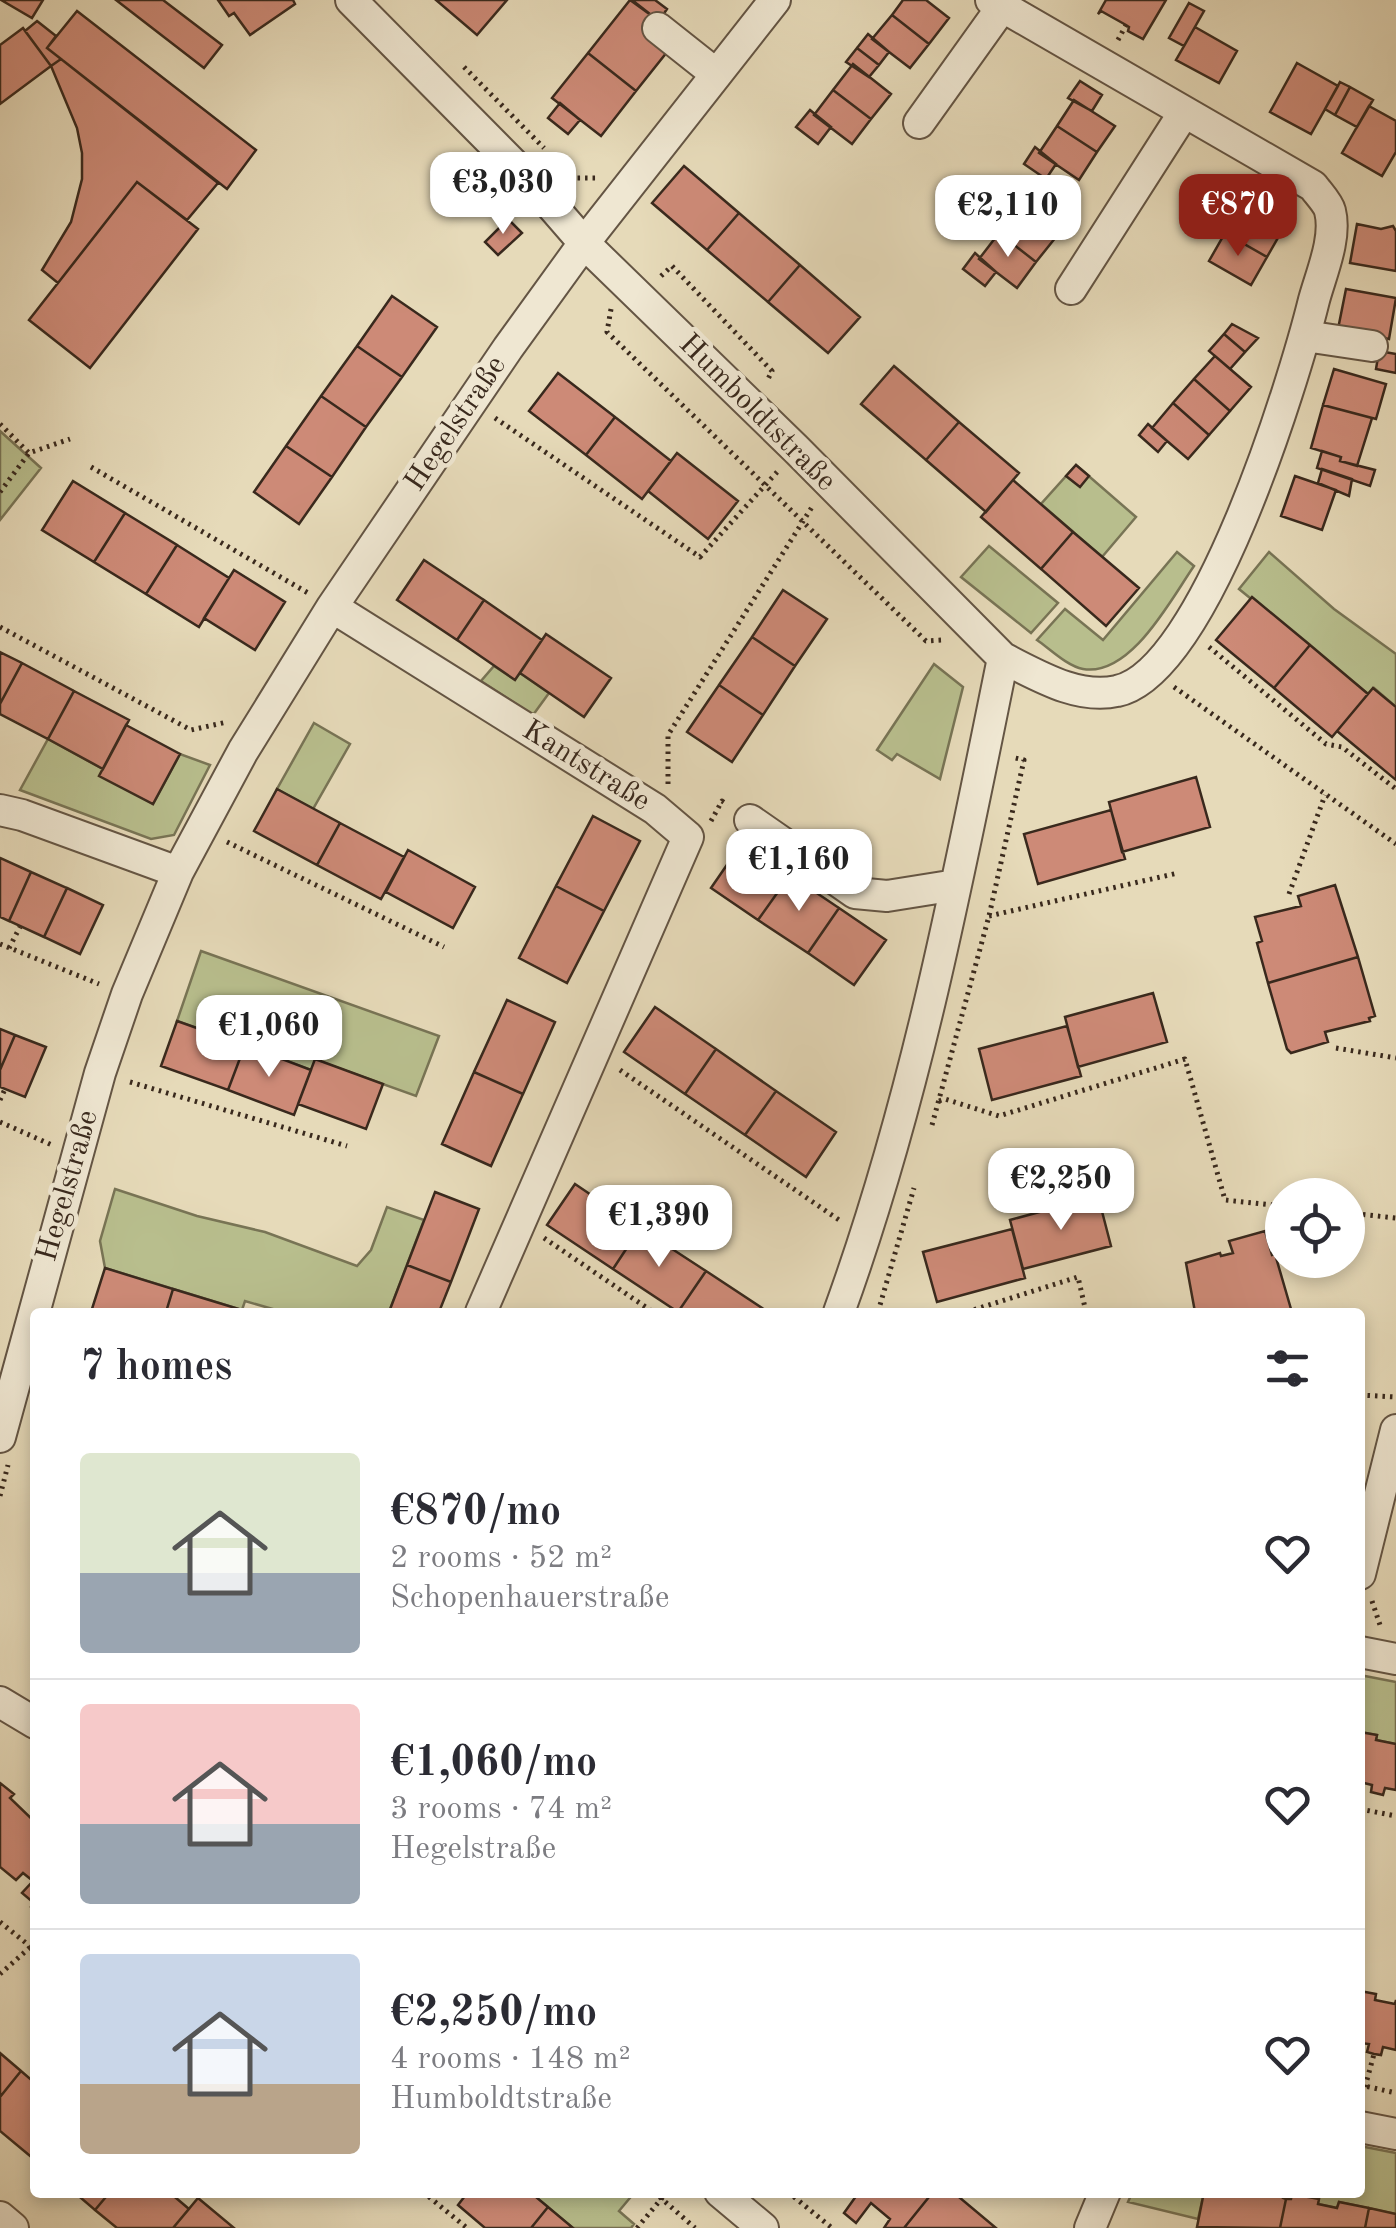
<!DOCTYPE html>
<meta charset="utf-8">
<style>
body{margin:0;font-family:"Old Standard TT",serif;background:#f2f2f3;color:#2b2b33;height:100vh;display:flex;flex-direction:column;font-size:38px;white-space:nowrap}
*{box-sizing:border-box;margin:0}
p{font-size:32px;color:#7c7c81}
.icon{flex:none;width:55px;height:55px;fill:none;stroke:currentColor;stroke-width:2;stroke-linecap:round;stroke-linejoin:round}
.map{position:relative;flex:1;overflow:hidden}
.panel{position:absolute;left:30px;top:1308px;width:1335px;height:890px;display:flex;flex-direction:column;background:#fff;border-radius:10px;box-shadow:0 5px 15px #0003}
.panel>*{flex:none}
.buttons{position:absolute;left:1265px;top:1178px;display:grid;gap:20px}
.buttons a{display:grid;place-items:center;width:100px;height:100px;border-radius:50%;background:#fff;box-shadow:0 5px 15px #0003;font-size:50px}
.price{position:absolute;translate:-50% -85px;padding:0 22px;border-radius:20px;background:#fff;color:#222;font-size:32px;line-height:65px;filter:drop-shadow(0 2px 5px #0008)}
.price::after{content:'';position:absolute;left:50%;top:60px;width:30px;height:22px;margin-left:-15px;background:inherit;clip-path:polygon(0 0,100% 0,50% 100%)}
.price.on{background:#8f2418;color:#fff}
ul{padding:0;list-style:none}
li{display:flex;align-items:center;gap:30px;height:250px;padding:0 50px}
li+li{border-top:2px solid #e1e1e2}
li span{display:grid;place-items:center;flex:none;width:280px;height:200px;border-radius:10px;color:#555}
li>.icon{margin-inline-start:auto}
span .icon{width:120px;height:120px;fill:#fffc;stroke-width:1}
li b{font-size:42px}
h2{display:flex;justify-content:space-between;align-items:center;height:120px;padding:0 50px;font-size:42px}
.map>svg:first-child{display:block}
</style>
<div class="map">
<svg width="1396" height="2228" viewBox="0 0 1396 2228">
<rect width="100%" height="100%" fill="#e6dab9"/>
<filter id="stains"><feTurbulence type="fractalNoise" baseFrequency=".002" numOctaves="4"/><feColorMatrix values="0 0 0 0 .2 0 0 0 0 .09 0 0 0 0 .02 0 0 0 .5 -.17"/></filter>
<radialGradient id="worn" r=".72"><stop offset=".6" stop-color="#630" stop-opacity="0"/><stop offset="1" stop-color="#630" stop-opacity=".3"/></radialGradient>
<path fill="#b8be8d" stroke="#787455" stroke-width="2.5" d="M0 431 41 468 0 520Z
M1076 465 1136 517 1102 557 1041 504Z
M989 546 1058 603 1031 633 961 577Z
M1177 552 1194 566C1171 599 1131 677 1083 669 1067 666 1050 649 1037 640L1065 609 1103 640Z
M1269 552 1334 609 1396 654V707L1374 688 1368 694 1239 589Z
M934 664 963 687 940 779 897 754 892 760 877 750Z
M494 666 514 679 520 673 549 693 533 715 481 681Z
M314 723 350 744 313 809 277 789Z
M48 739 103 769 153 804 180 754 210 765 174 835 151 839 20 790Z
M201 951 439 1036 416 1096 316 1060 311 1070 177 1021Z
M115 1189 197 1216 265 1232 357 1266 371 1250 387 1207 424 1220 389 1312H283L245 1301 242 1310 105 1268 100 1241Z
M1365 1676 1396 1682V1744L1376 1740 1377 1735 1360 1732V1677Z
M1360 2146 1396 2153V2214L1339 2202 1337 2208 1318 2204V2199L1293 2194 1291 2199 1283 2198 1284 2193 1360 2192Z
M530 2193H634L619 2211 634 2224 631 2228H573Z
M1132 2193V2192L1204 2193 1198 2219 1128 2202Z"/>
<path fill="#cd8a77" stroke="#39291d" stroke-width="2.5" d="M1 0H43L32 18Z
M116 0H163L222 45 204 68Z
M218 0H293L295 4 250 35 234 13 229 16Z
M436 0H507L477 35Z
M630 0 659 21 671 47 636 91 588 53Z
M632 0H655L667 9 659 21Z
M903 0H926L949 18 929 44 892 15Z
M1106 0H1166L1143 39 1128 31 1129 27 1126 25 1101 11 1098 14Z
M1189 3 1204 11 1184 46 1169 38Z
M77 11 256 150 227 189 47 48Z
M892 15 929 44 910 68 872 39Z
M37 21 56 36 47 48 61 59 51 66 25 31Z
M1195 27 1237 51 1219 83 1176 60Z
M23 28 51 66 0 104V45Z
M868 34 889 52 879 65 857 48Z
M857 48 879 65 869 77 846 62Z
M588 53 636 91 601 136 552 98Z
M61 59 218 183 187 220 137 182 58 283 42 270 71 222 82 179V153L77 128 51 66Z
M1297 63 1338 86 1311 134 1270 112Z
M853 64 891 94 871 119 833 90Z
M1080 81 1102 95 1092 111 1068 98Z
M1340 82 1350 87 1335 115 1325 109Z
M1350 87 1373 100 1357 127 1335 115Z
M833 90 871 119 852 144 814 115Z
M1074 100 1115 126 1097 152 1057 126Z
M560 103 580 120 568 134 548 118Z
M1369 106 1396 121V152L1382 176 1342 153Z
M810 110 831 127 818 144 796 127Z
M1057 126 1097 152 1079 180 1039 153Z
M1035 147 1056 164 1046 179 1024 164Z
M684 166 739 213 707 250 652 203Z
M137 182 198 229 90 368 29 320Z
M1244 187 1268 200 1259 216 1234 204Z
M1025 190 1046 206 1035 220 1013 205Z
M1241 205 1283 229 1267 257 1225 233Z
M1019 208 1056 237 1036 262 999 233Z
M739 213 800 265 768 302 707 250Z
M508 219 522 233 498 255 485 242Z
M1357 224 1381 229 1393 226 1396 231V271L1350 263Z
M999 233 1036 262 1017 288 979 259Z
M1225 233 1267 257 1251 285 1209 261Z
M975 253 996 272 985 286 963 269Z
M800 265 860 317 828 353 768 302Z
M1346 289 1396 298 1389 339 1338 329Z
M392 296 437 327 402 377 357 346Z
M1232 324 1258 338 1245 352 1224 334Z
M1224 334 1245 352 1230 369 1209 351Z
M357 346 402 377 366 427 321 396Z
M1379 351 1396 354V373L1376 369Z
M1215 356 1251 387 1230 411 1194 379Z
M894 366 959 422 926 460 861 404Z
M1334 369 1386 384 1376 419 1323 405Z
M558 373 615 417 586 455 529 411Z
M1194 379 1230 411 1209 435 1173 403Z
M321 396 366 427 332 477 286 446Z
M1173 403 1209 435 1188 459 1152 428Z
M1323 405 1372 418 1357 466 1340 461 1341 457 1311 448Z
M615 417 671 461 642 499 586 455Z
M959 422 1019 473 986 512 926 460Z
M1148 424 1167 441 1158 452 1139 435Z
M286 446 332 477 299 524 254 492Z
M1322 451 1341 457 1340 461 1375 470 1370 486 1317 468Z
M677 453 738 501 708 539 648 491Z
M1076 465 1089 476 1080 487 1066 476Z
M1322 469 1352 479 1349 496 1318 483Z
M1295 476 1336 490 1322 530 1281 516Z
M1013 480 1073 532 1041 569 981 517Z
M73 481 125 513 94 562 42 530Z
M125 513 177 545 146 594 94 562Z
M1073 532 1139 588 1106 626 1041 569Z
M177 545 229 578 199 627 146 594Z
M424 560 484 600 457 640 397 600Z
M234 570 285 602 255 650 204 618Z
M783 590 827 619 795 666 752 637Z
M1252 597 1310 645 1274 688 1216 640Z
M484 600 542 640 515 680 457 640Z
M546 634 611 678 584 717 520 673Z
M752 637 795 666 763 715 719 685Z
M1310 645 1368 694 1332 737 1274 688Z
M0 652 22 663 0 704Z
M22 663 74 691 48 739 0 714V704Z
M719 685 763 715 732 762 687 732Z
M1373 688 1396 707V780L1337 731Z
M74 691 129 720 103 769 48 739Z
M126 725 180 754 153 804 99 776Z
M1196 777 1210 827 1122 852 1109 802Z
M277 789 340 823 317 865 254 831Z
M1111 810 1125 859 1038 884 1024 834Z
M593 816 640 841 604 911 556 886Z
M340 823 404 857 381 899 317 865Z
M742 843 790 875 758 920 711 888Z
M408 850 475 887 453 928 386 892Z
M0 858 31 872 9 921 0 917Z
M31 872 67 888 44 937 9 921Z
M790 875 839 908 808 953 758 920Z
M1335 885 1358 957 1268 983 1257 943 1262 941 1255 917 1301 906 1298 896Z
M556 886 604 911 567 983 519 958Z
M67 888 103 905 80 954 44 937Z
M839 908 886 940 854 985 808 953Z
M1358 957 1375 1016 1369 1018 1370 1021 1325 1032 1328 1042 1291 1053 1287 1049 1268 983Z
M1153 993 1167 1042 1078 1067 1065 1017Z
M507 1000 555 1022 523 1094 474 1072Z
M655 1007 716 1049 685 1094 624 1052Z
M177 1021 245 1045 228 1090 161 1066Z
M1067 1026 1081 1076 992 1100 979 1049Z
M0 1029 15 1035 0 1070Z
M15 1035 46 1047 25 1097 0 1087V1070Z
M245 1045 311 1070 294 1115 228 1090Z
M716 1049 776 1091 745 1135 685 1094Z
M315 1059 383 1084 366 1129 298 1104Z
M474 1072 523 1094 491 1166 442 1144Z
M776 1091 836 1132 806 1177 745 1135Z
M575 1184 640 1228 613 1269 547 1225Z
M435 1192 479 1209 451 1282 407 1265Z
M1098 1196 1111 1246 1023 1269 1010 1220Z
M640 1228 706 1271 678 1312 613 1269Z
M1012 1229 1025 1278 937 1302 923 1252Z
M1265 1231 1272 1255 1275 1254 1291 1309 1279 1312H1195L1186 1263 1220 1253 1221 1256 1233 1253 1229 1241Z
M407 1265 451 1282 439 1312H389Z
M105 1268 173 1289 166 1312H91Z
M706 1271 768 1312H678Z
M173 1289 242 1310 241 1312H166Z
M1360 1732 1377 1735 1376 1740 1396 1744V1790L1385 1788 1383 1795 1371 1792 1372 1785 1360 1782Z
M0 1783 14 1794 10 1798 35 1822V1911L31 1907 34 1903 22 1893 33 1881 23 1873 16 1880 0 1867Z
M1360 1991 1376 1994 1375 2000 1395 2004 1396 2000V2050L1383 2047 1381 2055 1374 2054 1367 2052 1369 2044 1360 2043Z
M0 2053 21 2071 0 2097Z
M21 2071 35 2083V2160L0 2131V2097Z
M74 2192H110L95 2210Z
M110 2192H169L189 2209 173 2228H117L95 2210Z
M468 2192H530L548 2207 531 2228H485L458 2205Z
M859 2192H933L904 2228H884L890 2219 871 2203 856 2223 844 2213Z
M933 2192H953L996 2228H904Z
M1204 2192H1284L1283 2198 1286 2199 1280 2228 1197 2227Z
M1292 2194 1319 2199 1318 2204 1337 2208 1339 2202 1369 2208 1365 2228H1280L1286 2199H1291Z
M198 2198 234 2228H173Z
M548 2207 573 2228H531Z
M1369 2208 1396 2214V2228H1365Z"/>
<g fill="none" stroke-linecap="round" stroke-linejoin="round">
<defs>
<path id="minor" d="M351 0 532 183 584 243 796 449 1003 658C958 879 916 1100 839 1312
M991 0 1313 186C1318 193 1328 203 1330 211 1337 238 1321 274 1314 300 1294 381 1205 673 1117 691 1078 700 1037 675 1003 658
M658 28 716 74
M919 123 1002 7
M1071 289 1183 114
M1305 336 1372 346
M332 607 655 809 688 837 481 1312
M0 810 22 815 178 872
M750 820 855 893 887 896 956 885
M0 1437 100 1073 127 994 178 872 243 751 332 607 508 348 584 243 775 0
M1360 1574 1396 1430
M1360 1652 1396 1659
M0 1702 35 1723
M1360 2127 1396 2134
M720 2192 763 2228
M0 2217 13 2228
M1090 2228 1105 2192"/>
</defs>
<use href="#minor" stroke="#645544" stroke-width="34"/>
<path stroke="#39291d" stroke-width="5" stroke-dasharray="2.5 5" stroke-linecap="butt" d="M1118 40 1126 25
M464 67 544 148
M555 160 573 178H597
M661 276 672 266 772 371 768 379
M611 309 607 332 926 641 943 640
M495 418 700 557 778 471
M0 424 29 453
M91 467 308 593
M0 492 29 453 70 439
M0 627 191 730 227 722
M1209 647 1326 744 1342 747 1396 789
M1174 687 1396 844
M668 784V735L812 507
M711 821 722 801 728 805
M227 842 444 947
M1289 894 1325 795
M989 916 1178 873
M0 944 99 984
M9 948 20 927
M1336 1048 1396 1058
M620 1070 842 1222
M130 1082 347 1146
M0 1100 5 1089
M939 1101 945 1099 999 1116 1185 1059 1225 1200 1282 1206
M0 1122 52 1145
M932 1125 989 916 1024 760 1011 757
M1348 1213 1396 1218
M544 1238 653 1312
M878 1312 914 1188
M967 1312 1078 1277 1086 1312
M1360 1395 1396 1397
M0 1496 8 1465
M1372 1601 1381 1628
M1360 1809 1396 1816
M0 1922 31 1947
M0 1974 35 1943
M1360 2085 1396 2093
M1365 2087 1374 2054
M423 2192 467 2228
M654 2192 695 2228
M788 2192 832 2228
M637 2228 667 2192"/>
<use href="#minor" stroke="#efe7d2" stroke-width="30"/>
</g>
<g text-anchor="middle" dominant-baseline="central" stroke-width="9" stroke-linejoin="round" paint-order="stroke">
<g font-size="30" fill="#39291d" stroke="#efe7d2">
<text transform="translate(757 413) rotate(45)">Humboldtstraße</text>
<text transform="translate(456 424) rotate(-56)">Hegelstraße</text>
<text transform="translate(586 766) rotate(32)">Kantstraße</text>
<text transform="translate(68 1186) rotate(-74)">Hegelstraße</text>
</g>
</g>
<rect width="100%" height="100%" filter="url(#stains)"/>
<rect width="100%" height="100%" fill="url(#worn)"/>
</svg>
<div class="buttons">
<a><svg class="icon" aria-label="locate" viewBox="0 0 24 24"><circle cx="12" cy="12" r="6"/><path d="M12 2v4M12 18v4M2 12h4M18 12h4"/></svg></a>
</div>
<b class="price" style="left:503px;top:237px">€3,030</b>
<b class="price on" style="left:1238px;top:259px">€870</b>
<b class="price" style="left:1008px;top:260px">€2,110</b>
<b class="price" style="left:799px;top:914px">€1,160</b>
<b class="price" style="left:269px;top:1080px">€1,060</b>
<b class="price" style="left:1061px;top:1233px">€2,250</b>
<b class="price" style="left:659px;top:1270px">€1,390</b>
<section class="panel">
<h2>7 homes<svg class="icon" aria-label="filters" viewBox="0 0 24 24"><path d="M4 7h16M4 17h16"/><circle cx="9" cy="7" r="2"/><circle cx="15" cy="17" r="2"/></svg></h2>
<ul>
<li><span style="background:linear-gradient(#dfe7d0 60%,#9aa5b1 0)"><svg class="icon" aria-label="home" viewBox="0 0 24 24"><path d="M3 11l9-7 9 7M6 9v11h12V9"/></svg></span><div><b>€870/mo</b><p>2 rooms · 52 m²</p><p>Schopenhauerstraße</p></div><svg class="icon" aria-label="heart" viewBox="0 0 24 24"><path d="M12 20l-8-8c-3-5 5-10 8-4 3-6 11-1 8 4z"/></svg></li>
<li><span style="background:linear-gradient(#f6c9c9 60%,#9aa5b1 0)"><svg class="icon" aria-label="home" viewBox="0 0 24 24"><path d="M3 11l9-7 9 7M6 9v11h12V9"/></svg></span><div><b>€1,060/mo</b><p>3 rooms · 74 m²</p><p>Hegelstraße</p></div><svg class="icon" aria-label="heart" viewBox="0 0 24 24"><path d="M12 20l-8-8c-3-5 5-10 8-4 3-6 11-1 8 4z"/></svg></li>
<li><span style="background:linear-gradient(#c9d6e8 65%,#b9a48a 0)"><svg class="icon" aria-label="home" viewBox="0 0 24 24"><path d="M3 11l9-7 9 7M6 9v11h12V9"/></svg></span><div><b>€2,250/mo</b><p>4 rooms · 148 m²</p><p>Humboldtstraße</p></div><svg class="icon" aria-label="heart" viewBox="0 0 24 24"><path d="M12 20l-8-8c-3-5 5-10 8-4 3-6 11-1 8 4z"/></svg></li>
</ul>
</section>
</div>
